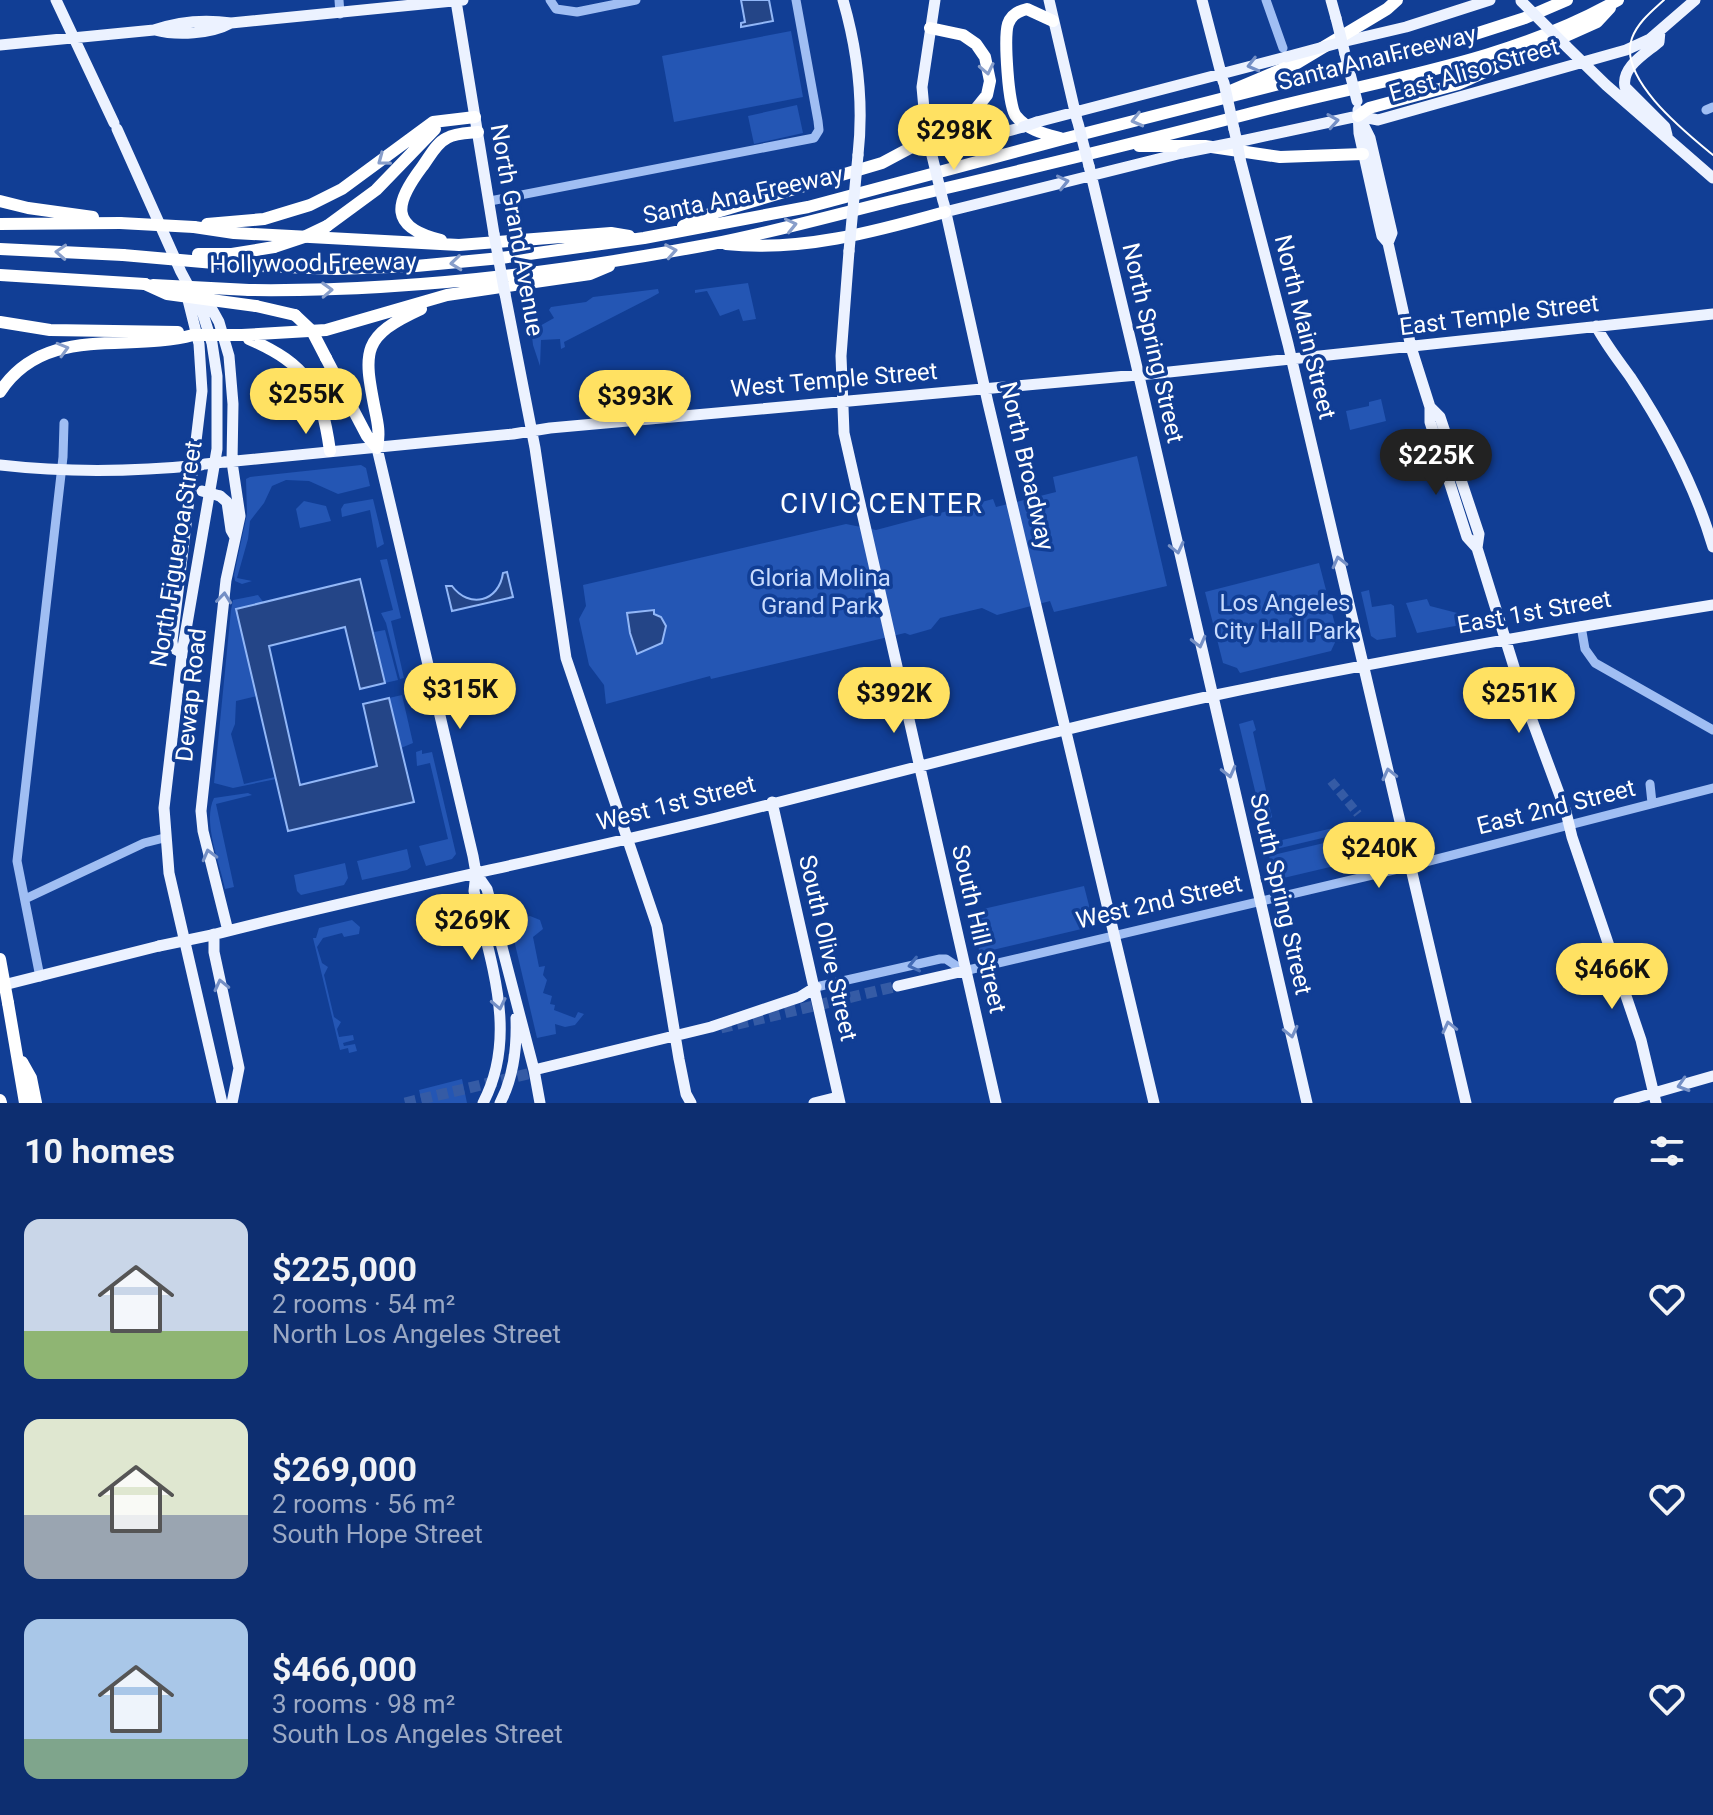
<!DOCTYPE html>
<meta charset="utf-8">
<style>
body{margin:0;font-family:Roboto,sans-serif;background:#1b3a78;color:#f1f3f6;height:100vh;display:flex;flex-direction:column;font-size:30px;white-space:nowrap}
*{box-sizing:border-box;margin:0}
p{font-size:26px;color:#9aa8c3}
.icon{flex:none;width:44px;height:44px;fill:none;stroke:currentColor;stroke-width:2;stroke-linecap:round;stroke-linejoin:round}
.map{position:relative;height:1103px;overflow:hidden}
.side{display:flex;flex-direction:column;background:#0d2e70;flex:1}
.side>*{flex:none}
.price{position:absolute;translate:-50% -68px;padding:0 18px;border-radius:28px;background:#ffe162;color:#111;font-size:26px;line-height:52px;filter:drop-shadow(0 2px 4px #0008)}
.price::after{content:'';position:absolute;left:50%;top:48px;width:24px;height:18px;margin-left:-12px;background:inherit;clip-path:polygon(0 0,100% 0,50% 100%)}
.price.current{background:#222;color:#fff}
ul{padding:0;list-style:none}
li{display:flex;align-items:center;gap:24px;height:200px;padding:0 24px}
li span{display:grid;place-items:center;flex:none;width:224px;height:160px;border-radius:16px;color:#555}
li>.icon{margin-inline-start:auto}
span .icon{width:96px;height:96px;fill:#fffc;stroke-width:1}
li b{font-size:34px}
h2{display:flex;justify-content:space-between;align-items:center;height:96px;padding:0 24px;font-size:34px}
.map>svg:first-child{display:block}
</style>
<div class="map">
<svg width="1713" height="1103" viewBox="0 0 1713 1103">
<rect width="100%" height="100%" fill="#113e95"/>
<path fill="#2456b4" d="M791 31 803 97 674 122 662 56Z
M797 105 803 133 754 144 748 116Z
M748 283 756 319 743 321 739 309 720 316 707 291 695 293V290Z
M658 289 659 293 650 298 564 342 565 347 561 349 560 339 541 340 540 366 533 345 529 310 533 309 537 314 538 327 554 318 549 310 551 307 586 302 593 297Z
M1381 399 1386 421 1350 430 1346 411 1369 406V402Z
M1137 456 1167 586 1054 612 1050 601 997 615 982 608 940 618 931 629 910 635 905 633 711 679 710 676 606 704 604 685 589 665 579 619 586 606 583 585 846 524 876 530 993 499 996 507 1056 492 1053 477Z
M361 465 366 468 370 486 338 494 309 481 286 480 272 486 264 503 250 521 248 539 237 578 252 581 242 584 235 581 234 575 247 514 246 479 250 477Z
M373 499 384 544 377 548 370 510 342 517 341 509 344 504Z
M304 501 326 506 331 521 300 528 296 509Z
M387 559 401 618 391 621 404 678 400 679 386 623 381 613 393 610 380 560Z
M1319 563 1338 636 1331 651 1240 673 1237 668 1223 663 1205 592Z
M1369 590 1372 607 1391 604 1394 606 1396 637 1377 640 1371 636 1361 592Z
M258 595 264 603 237 610 257 696 236 701 235 724 231 734 244 784 275 777 276 779 233 788 214 783 231 610 233 600Z
M1427 599 1430 606 1461 614 1477 622 1417 633 1406 603Z
M385 630 398 680 385 683 374 632Z
M402 695 413 743 401 748 389 698Z
M1253 720 1256 730 1253 732 1272 817 1263 824 1239 724Z
M422 750V754L432 752 456 854 452 859 426 866 419 846 448 839 430 763 417 766 416 752Z
M248 793 252 795 216 804 234 887 225 889C220 864 202 822 214 798Z
M1350 824 1352 831 1268 851 1264 832 1275 829 1278 841Z
M1358 835 1364 859 1275 880 1269 856Z
M407 849 411 867 407 870 362 880 357 861Z
M345 863 348 878 344 885 301 895 297 891 294 875Z
M1084 886 1093 921 1089 922 1090 927 984 952 979 950 970 912Z
M530 916 540 920 543 929 533 937 539 967 545 966 543 975 547 980 543 993 552 996 550 1004 555 1005 554 1010 575 1018 578 1012 584 1014 575 1025 565 1027 555 1024 556 1034 537 1038 511 927 521 924 522 918Z
M352 920 360 927 359 934 344 937 342 933 323 938 317 947 322 963 328 967 324 975 334 1017 341 1022 337 1029 339 1037 353 1035 354 1040 343 1043 344 1046 355 1044 357 1051 349 1053 348 1048 340 1050 313 938H316L319 928Z
M462 1079 467 1103H422L419 1090Z"/>
<path fill="#244587" stroke="#92b7f7" stroke-width="2" d="M741 0H769L773 21 741 27V23L745 22Z
M507 572 513 597 452 611 446 586H452C469 609 499 602 503 573Z
M360 579 385 683 360 689 345 627 269 646 300 785 377 766 363 704 389 698 414 802 288 831 236 609Z
M654 610V614L661 617 666 626 662 643 637 654 630 633 627 613Z"/>
<g fill="none" stroke-linecap="round" stroke-linejoin="round">
<path stroke="#355ba5" stroke-width="9" stroke-dasharray="9 4.5" stroke-linecap="butt" d="M1331 781 1358 814"/>
<path stroke="#355ba5" stroke-width="11" stroke-dasharray="11 5.5" stroke-linecap="butt" d="M721 1028 898 986
M405 1103 540 1071"/>
<path stroke="#a0bef3" stroke-width="9" d="M339 0 340 14
M550 0 556 9 577 12 636 0
M1266 0 1283 48
M1706 110 1713 107
M490 201 814 138 819 130 818 121 796 0
M1581 626 1585 649 1595 663 1713 730
M1650 784 1652 803
M25 899 144 843 164 838
M40 977 17 861 63 457 64 423
M816 987 940 959H946L964 971 1402 868 1713 788"/>
<path stroke="#ecf2ff" stroke-width="11" d="M56 0 114 123
M843 0C858 52 864 101 858 155
M1049 0 1077 120
M1202 0 1223 81
M1331 0 1336 18
M456 1 494 234
M155 30C177 36 211 34 231 23
M1660 31 1659 42C1645 54 1621 67 1625 87L1665 127 1667 135
M0 45 154 30C180 21 204 19 231 23L463 0
M1566 46 1606 85 1713 178
M1345 54 1342 42 1406 27 1490 0
M1358 110 1359 133 1379 223 1382 236 1388 243 1411 347 1430 407V422L1467 537 1477 548
M1359 116 1370 138 1392 233 1388 243
M1037 122 1286 57
M117 129 181 272 202 311 212 343 217 376V449L182 653 164 808 169 873 222 1103
M1234 129 1237 142 1358 116 1378 120 1626 50 1650 39 1695 0
M926 131 922 87 935 0
M931 152 1023 127
M1240 159 1288 344 1466 1103
M1089 166 1135 359 1307 1103
M944 204 988 403 1154 1103
M945 212 1182 153
M849 251 841 356 844 433 996 1103
M505 294 535 448 566 658 657 926 679 1059 686 1094 691 1103
M204 295 219 322 229 356 233 404 232 462 240 516 226 580 201 811 203 831 228 931
M1596 326C1606 345 1619 361 1631 378 1666 431 1695 486 1713 547
M1430 407 1440 417 1479 534 1477 548 1523 696 1566 812 1572 837 1641 1040 1656 1103
M377 448 473 856 476 873 474 891C490 961 519 1035 483 1103
M225 462 513 434 550 428 1160 373 1713 314
M0 465C69 473 132 472 201 465
M220 496 227 502 231 530 235 537
M182 653 173 648 172 641 202 391 199 344 186 292
M772 802 840 1103
M476 873 487 889 534 1070 540 1103
M214 934V952L239 1068 232 1103
M212 935C379 892 549 859 716 818 881 777 1045 732 1211 696 1378 661 1545 632 1713 605
M0 986 159 946
M898 986 964 971
M534 1070 711 1027 800 997 816 987
M500 1103C514 1077 517 1047 516 1018
M814 1103 838 1097
M1619 1103 1713 1076"/>
<path stroke="#fff" stroke-width="12" d="M1053 21 1027 9C1018 11 1011 15 1008 24 1004 37 1008 107 1016 116 1027 130 1045 134 1060 138
M1228 92 1297 63 1387 9 1397 0
M1358 116 1369 108 1458 84 1597 22 1610 8
M1139 146H1205L1280 157 1363 154
M0 201 28 208 93 217
M0 224 120 223
M207 224 264 219 310 205 342 189 433 122 475 117
M327 226 376 190 435 129
M683 226 700 217 882 163 970 116 987 95 990 81 985 57 976 44 963 35 930 28
M194 227 234 233 459 245 611 233 629 236
M441 240C388 227 395 203 422 167 429 158 436 143 447 138 455 133 468 133 478 132
M726 244C800 252 874 232 945 212
M0 249 123 255
M232 254 274 247
M237 265 336 269 416 266 501 258 644 238 808 207 1063 139 1472 35 1525 18 1567 0
M0 275 145 284
M249 290C404 292 560 273 712 244 779 231 845 212 912 196 1024 170 1136 143 1248 114 1371 81 1506 64 1618 0
M256 306 295 315
M0 322 50 330 178 332
M242 335 326 330 447 295 590 274 609 266
M249 339C308 365 321 388 330 451
M326 358 367 436 377 448
M0 392C45 323 128 353 193 335
M377 448C380 434 378 424 375 410 363 350 362 336 421 309
M8 1003 25 1103
M22 1062 31 1078 36 1103
M0 1100 1 1103"/>
<path stroke="#fff" stroke-width="2" d="M1664 0C1652 11 1638 22 1632 38 1617 78 1685 132 1713 155"/>
<path stroke="#ecf2ff" stroke-width="11" d="M1521 1 1566 46
M1345 54 1357 101
M1286 57 1342 42 1336 18
M1224 83 1234 129
M1078 123 1089 166
M1023 127 1037 122
M926 131 943 201
M1182 153 1237 142 1240 159
M494 234 505 294
M849 251 858 155
M205 464 225 462
M202 491 220 496
M159 946 212 935"/>
<path stroke="#fff" stroke-width="12" d="M120 223 194 227
M274 247 304 237 327 226
M198 254H232
M123 255 237 265
M145 284 167 294 256 306
M153 285 249 290
M295 315 312 331 326 358
M193 335H242
M0 959 8 1003"/>
</g>
<defs><path id="oneway-chevron" d="M-2-3.5L2.5 0L-2 3.5" fill="none" stroke-width="1.6" stroke-linecap="round" stroke-linejoin="round" transform="scale(2)"/></defs>
<g stroke="#748fc5">
<use href="#oneway-chevron" transform="translate(1253 65) rotate(166)"/>
<use href="#oneway-chevron" transform="translate(1333 121) rotate(-9)"/>
<use href="#oneway-chevron" transform="translate(1063 182) rotate(-13)"/>
<use href="#oneway-chevron" transform="translate(1177 548) rotate(77)"/>
<use href="#oneway-chevron" transform="translate(1339 562) rotate(-104)"/>
<use href="#oneway-chevron" transform="translate(224 598) rotate(-84)"/>
<use href="#oneway-chevron" transform="translate(1199 642) rotate(76)"/>
<use href="#oneway-chevron" transform="translate(1229 772) rotate(76)"/>
<use href="#oneway-chevron" transform="translate(1389 774) rotate(-103)"/>
<use href="#oneway-chevron" transform="translate(209 855) rotate(-105)"/>
<use href="#oneway-chevron" transform="translate(221 985) rotate(-103)"/>
<use href="#oneway-chevron" transform="translate(499 1004) rotate(78)"/>
<use href="#oneway-chevron" transform="translate(1449 1027) rotate(-103)"/>
<use href="#oneway-chevron" transform="translate(1291 1032) rotate(77)"/>
<use href="#oneway-chevron" transform="translate(1683 1085) rotate(163)"/>
</g>
<g stroke="#889eca">
<use href="#oneway-chevron" transform="translate(987 69) rotate(78)"/>
<use href="#oneway-chevron" transform="translate(1137 120) rotate(166)"/>
<use href="#oneway-chevron" transform="translate(383 160) rotate(143)"/>
<use href="#oneway-chevron" transform="translate(791 225) rotate(-13)"/>
<use href="#oneway-chevron" transform="translate(671 251) rotate(-10)"/>
<use href="#oneway-chevron" transform="translate(61 252) rotate(-177)"/>
<use href="#oneway-chevron" transform="translate(456 263) rotate(174)"/>
<use href="#oneway-chevron" transform="translate(327 290) rotate(-2)"/>
<use href="#oneway-chevron" transform="translate(63 349) rotate(-16)"/>
</g>
<use stroke="#436bb6" href="#oneway-chevron" transform="translate(914 965) rotate(167)"/>
<g text-anchor="middle" dominant-baseline="central" stroke-width="7" stroke-linejoin="round" paint-order="stroke">
<g font-size="24" fill="#fff" stroke="#113e95">
<text transform="translate(1377 58) rotate(-14)">Santa Ana Freeway</text>
<text transform="translate(1474 70) rotate(-16)">East Aliso Street</text>
<text transform="translate(743 195) rotate(-12)">Santa Ana Freeway</text>
<text transform="translate(517 230) rotate(80)">North Grand Avenue</text>
<text transform="translate(313 263) rotate(-1)">Hollywood Freeway</text>
<text transform="translate(1499 315) rotate(-7)">East Temple Street</text>
<text transform="translate(1305 327) rotate(76)">North Main Street</text>
<text transform="translate(1153 343) rotate(77)">North Spring Street</text>
<text transform="translate(834 380) rotate(-5)">West Temple Street</text>
<text transform="translate(1027 466) rotate(77)">North Broadway</text>
<text transform="translate(176 554) rotate(-81)">North Figueroa Street</text>
<text transform="translate(1534 612) rotate(-10)">East 1st Street</text>
<text transform="translate(191 695) rotate(-84)">Dewap Road</text>
<text transform="translate(676 803) rotate(-14)">West 1st Street</text>
<text transform="translate(1556 807) rotate(-14)">East 2nd Street</text>
<text transform="translate(1281 894) rotate(77)">South Spring Street</text>
<text transform="translate(1159 902) rotate(-13)">West 2nd Street</text>
<text transform="translate(979 929) rotate(77)">South Hill Street</text>
<text transform="translate(828 948) rotate(77)">South Olive Street</text>
</g>
<g font-size="24" fill="#c8dbfd" stroke="#113e95">
<text x="820" y="578">Gloria Molina<tspan x="820" dy="28">Grand Park</tspan></text>
<text x="1285" y="603">Los Angeles<tspan x="1285" dy="28">City Hall Park</tspan></text>
</g>
<g font-size="28" letter-spacing="2" fill="#fff" stroke="#113e95">
<text x="882" y="503">CIVIC CENTER</text>
</g>
</g>
</svg>
<b class="price" style="left:954px;top:172px">$298K</b>
<b class="price" style="left:306px;top:436px">$255K</b>
<b class="price" style="left:635px;top:438px">$393K</b>
<b class="price current" style="left:1436px;top:497px">$225K</b>
<b class="price" style="left:460px;top:731px">$315K</b>
<b class="price" style="left:894px;top:735px">$392K</b>
<b class="price" style="left:1519px;top:735px">$251K</b>
<b class="price" style="left:1379px;top:890px">$240K</b>
<b class="price" style="left:472px;top:962px">$269K</b>
<b class="price" style="left:1612px;top:1011px">$466K</b>
</div>
<section class="side">
<h2>10 homes<svg class="icon" aria-label="filters" viewBox="0 0 24 24"><path d="M4 7h16M4 17h16"/><circle cx="9" cy="7" r="2"/><circle cx="15" cy="17" r="2"/></svg></h2>
<ul>
<li><span style="background:linear-gradient(#c9d6e8 70%,#8fb573 0)"><svg class="icon" aria-label="home" viewBox="0 0 24 24"><path d="M3 11l9-7 9 7M6 9v11h12V9"/></svg></span><div><b>$225,000</b><p>2 rooms · 54 m²</p><p>North Los Angeles Street</p></div><svg class="icon" aria-label="heart" viewBox="0 0 24 24"><path d="M12 20l-8-8c-3-5 5-10 8-4 3-6 11-1 8 4z"/></svg></li>
<li><span style="background:linear-gradient(#dfe7d0 60%,#9aa5b1 0)"><svg class="icon" aria-label="home" viewBox="0 0 24 24"><path d="M3 11l9-7 9 7M6 9v11h12V9"/></svg></span><div><b>$269,000</b><p>2 rooms · 56 m²</p><p>South Hope Street</p></div><svg class="icon" aria-label="heart" viewBox="0 0 24 24"><path d="M12 20l-8-8c-3-5 5-10 8-4 3-6 11-1 8 4z"/></svg></li>
<li><span style="background:linear-gradient(#a9c7e8 75%,#7fa58c 0)"><svg class="icon" aria-label="home" viewBox="0 0 24 24"><path d="M3 11l9-7 9 7M6 9v11h12V9"/></svg></span><div><b>$466,000</b><p>3 rooms · 98 m²</p><p>South Los Angeles Street</p></div><svg class="icon" aria-label="heart" viewBox="0 0 24 24"><path d="M12 20l-8-8c-3-5 5-10 8-4 3-6 11-1 8 4z"/></svg></li>
</ul>
</section>
